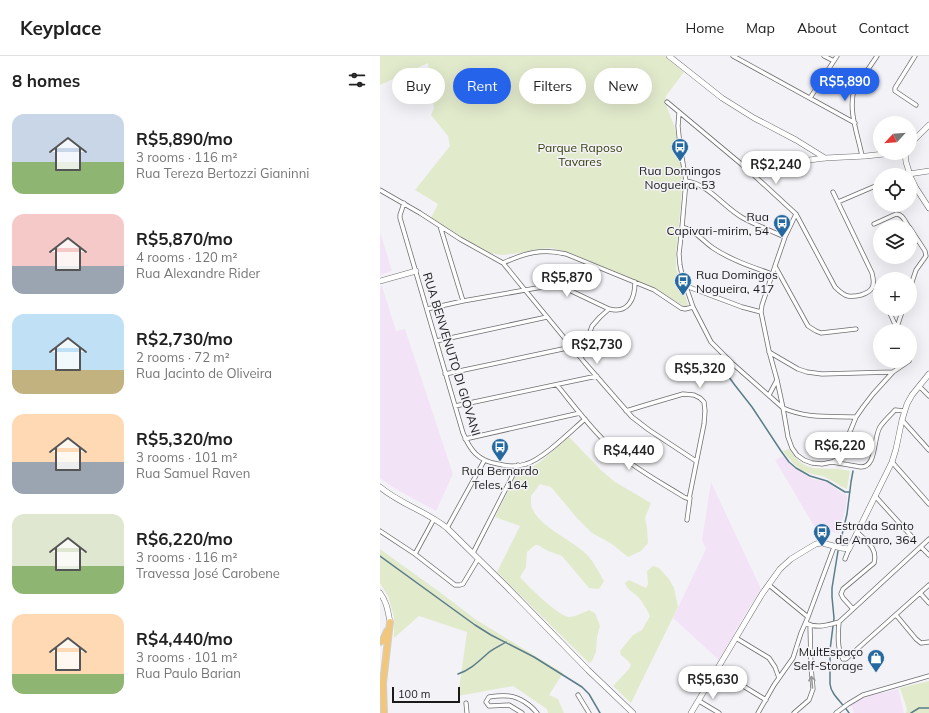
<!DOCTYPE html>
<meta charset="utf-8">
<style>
body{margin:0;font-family:Mulish,sans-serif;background:#f6f6f6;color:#222;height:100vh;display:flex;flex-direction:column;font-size:15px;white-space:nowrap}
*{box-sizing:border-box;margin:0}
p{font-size:13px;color:#767676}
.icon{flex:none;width:22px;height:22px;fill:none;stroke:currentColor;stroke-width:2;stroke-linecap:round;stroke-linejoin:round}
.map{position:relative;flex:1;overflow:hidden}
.panel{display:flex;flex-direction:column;background:#fff;width:380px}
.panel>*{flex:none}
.top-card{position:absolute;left:12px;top:12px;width:380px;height:36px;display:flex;gap:8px}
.needle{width:26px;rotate:244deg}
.fabs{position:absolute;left:493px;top:60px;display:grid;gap:8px}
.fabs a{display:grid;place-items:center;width:44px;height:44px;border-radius:50%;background:#fff;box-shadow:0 4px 16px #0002;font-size:20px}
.scale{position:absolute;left:12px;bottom:10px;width:68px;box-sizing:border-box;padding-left:4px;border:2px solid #1a1a1b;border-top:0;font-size:11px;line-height:14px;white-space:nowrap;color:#1a1a1b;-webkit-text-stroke:3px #f3f3f7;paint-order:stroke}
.price{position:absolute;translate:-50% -34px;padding:0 9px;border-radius:14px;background:#fff;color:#222;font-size:13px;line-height:26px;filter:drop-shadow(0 1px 2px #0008)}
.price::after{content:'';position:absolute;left:50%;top:24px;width:12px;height:9px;margin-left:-6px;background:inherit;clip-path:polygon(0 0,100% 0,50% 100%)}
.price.on{background:#2563eb;color:#fff}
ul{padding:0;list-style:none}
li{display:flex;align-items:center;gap:12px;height:100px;padding:0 12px}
li span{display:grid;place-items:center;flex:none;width:112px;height:80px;border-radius:12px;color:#555}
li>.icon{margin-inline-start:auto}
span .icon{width:48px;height:48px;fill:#fffc;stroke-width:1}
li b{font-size:17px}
h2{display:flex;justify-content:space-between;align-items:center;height:48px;padding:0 12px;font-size:17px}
.chip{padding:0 14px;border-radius:18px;background:#fff;box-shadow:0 4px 16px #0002;font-size:14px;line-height:36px}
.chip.on{background:#2563eb;color:#fff}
header{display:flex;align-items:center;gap:24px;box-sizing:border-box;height:56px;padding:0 20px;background:#fff;border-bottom:1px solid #e0e0e0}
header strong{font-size:19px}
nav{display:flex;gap:22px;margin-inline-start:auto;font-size:14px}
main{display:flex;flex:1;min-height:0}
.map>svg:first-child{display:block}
</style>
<header>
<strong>Keyplace</strong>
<nav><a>Home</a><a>Map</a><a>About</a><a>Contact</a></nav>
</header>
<main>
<section class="panel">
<h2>8 homes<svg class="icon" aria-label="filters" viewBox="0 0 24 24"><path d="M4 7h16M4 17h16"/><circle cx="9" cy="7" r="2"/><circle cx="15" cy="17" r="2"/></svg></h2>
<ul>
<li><span style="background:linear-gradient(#c9d6e8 60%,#8fb573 0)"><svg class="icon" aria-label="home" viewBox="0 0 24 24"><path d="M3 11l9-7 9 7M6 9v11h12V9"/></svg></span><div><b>R$5,890/mo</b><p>3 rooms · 116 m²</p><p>Rua Tereza Bertozzi Gianinni</p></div></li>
<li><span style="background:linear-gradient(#f6c9c9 65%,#9aa5b1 0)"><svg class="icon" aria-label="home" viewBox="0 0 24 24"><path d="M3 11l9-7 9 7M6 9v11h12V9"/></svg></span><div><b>R$5,870/mo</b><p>4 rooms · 120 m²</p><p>Rua Alexandre Rider</p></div></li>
<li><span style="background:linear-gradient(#bfe0f5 70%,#c2b280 0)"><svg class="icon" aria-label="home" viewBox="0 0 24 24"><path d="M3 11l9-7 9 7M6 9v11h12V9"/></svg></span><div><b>R$2,730/mo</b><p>2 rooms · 72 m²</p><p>Rua Jacinto de Oliveira</p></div></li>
<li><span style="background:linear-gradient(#ffd9b3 60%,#9aa5b1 0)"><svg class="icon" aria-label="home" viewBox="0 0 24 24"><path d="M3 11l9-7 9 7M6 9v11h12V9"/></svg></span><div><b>R$5,320/mo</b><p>3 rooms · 101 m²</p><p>Rua Samuel Raven</p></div></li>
<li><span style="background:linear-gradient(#dfe7d0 65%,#8fb573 0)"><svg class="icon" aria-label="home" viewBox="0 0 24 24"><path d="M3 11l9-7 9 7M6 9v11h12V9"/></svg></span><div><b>R$6,220/mo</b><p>3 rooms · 116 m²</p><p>Travessa José Carobene</p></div></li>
<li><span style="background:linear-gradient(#ffd9b3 75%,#8fb573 0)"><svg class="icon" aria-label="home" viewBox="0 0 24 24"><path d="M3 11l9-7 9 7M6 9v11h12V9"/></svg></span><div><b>R$4,440/mo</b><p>3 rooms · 101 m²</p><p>Rua Paulo Barian</p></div></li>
</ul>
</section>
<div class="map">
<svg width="549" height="657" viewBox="0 0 549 657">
<rect width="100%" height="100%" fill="#f3f3f7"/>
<path fill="#f3e3f6" d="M0 176 12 215 0 219Z
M2 230 16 275 25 273 73 418 56 455 14 432 0 422V231Z
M403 400 414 412 432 423 446 426 467 440 466 450 459 477 448 475 447 477 445 476 440 480 395 404Z
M331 426 381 533 361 565 339 604 293 562 326 493 322 484Z
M518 633 524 657H474L471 649 479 644 497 636 503 637Z"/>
<path fill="#e2eacc" d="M0 0H285L304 16 286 40 285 46 295 72 303 115 301 147 296 197V212L306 242 309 253 274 232 190 197 172 192 158 193 141 197 122 199 109 197 93 188 51 162 58 148 35 134 70 90 68 80 51 59 54 52 48 7 0 29Z
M189 381 222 415 235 426 271 447 265 462 267 472 268 487 261 495 248 501 232 488 212 477 196 461 171 431 160 428 151 440C151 444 151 449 152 452 160 472 194 484 209 501 215 508 219 517 224 525L219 533 209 532 182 500 168 495 158 489H155L147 496 146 511 140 521C148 530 178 560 189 561 195 561 204 556 209 554L215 557 220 570 217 581 216 596 212 605 209 607 117 516 140 470 115 461 139 414 151 412 160 406Z
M409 393C427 422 444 408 470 415L467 433C459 430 451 423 442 420 439 419 436 419 432 418 419 415 411 406 403 395Z
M0 493 61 537 95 563 183 617 169 639 178 643 184 657H168L167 653 133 630 78 640 87 576 39 560 14 582V561L8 540 0 527Z
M273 510 279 512 289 523 294 532 298 551 251 647 233 630 249 613 251 609 248 605 241 599 240 595 253 579 262 574 270 560C267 554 264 548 260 543 256 538 246 533 245 527L249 524 266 532 268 528 267 515Z
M549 625V657H526L527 653 520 632Z"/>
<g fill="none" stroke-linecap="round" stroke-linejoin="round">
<path stroke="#5a7d89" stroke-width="1.5" d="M325 304 342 314 349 321 354 328 372 351 401 395 409 406 416 412 430 420 447 425 465 436H470
M461 483 467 458 471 426 473 415
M458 495 452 532V541L454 562 450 594V628C451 639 463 647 469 657
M0 500 95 569 111 579 154 601 202 631 209 638 220 657
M78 618C90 614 98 606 107 598 112 593 120 590 126 586
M531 657 539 652H549"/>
<defs>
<path id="street" d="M353 0 475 67
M444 0 454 5
M535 0 515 32V35L536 49
M430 42 457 0
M287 46 366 112 416 158 455 231C459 235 463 239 468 240 473 241 477 240 481 239 494 235 495 229 492 217L453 136
M299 57 298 70 300 90 306 125 302 171 299 198 300 209 302 219 313 251 331 286 353 308 403 352C428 363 449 360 476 361
M482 100C478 79 468 55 474 34L497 0
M306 125C329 128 343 151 363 162 376 169 391 175 405 181
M0 134 40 157 80 183 123 207 145 234 205 307 252 361 269 374 316 405
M458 146 500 128
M24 147 20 159V162L83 377C90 394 98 405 118 408 126 410 137 411 146 408 163 403 190 376 205 363
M416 158 405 181 395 210 382 249 381 256 389 295 397 324 403 352 408 381 412 392 417 399 424 404 432 407 442 408 452 406 456 404 462 395 476 361 483 351 493 338 513 316 529 305
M494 168 516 158C523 158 525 166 529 171
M60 170 83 245
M302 171C315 174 323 185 333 192 351 204 372 211 392 218
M530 172 545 195 546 200 536 214 530 232
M530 188 538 184
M123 207C145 197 162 192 186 198L274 234 301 252 305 253 313 251
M395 210 428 270 436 275 441 277 476 273
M306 230 362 251 381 256
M47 253 83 245 174 229 189 234 229 253
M508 253 518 275
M517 271 523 253
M56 285 167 261
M389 296 418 313 427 316 442 318 513 316
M201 302 212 270 220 261 229 253C248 258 255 243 255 226
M65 318 192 291
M177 329C195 351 214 377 235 395 255 413 282 427 304 441L309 443 324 368 325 355 324 346 320 342 314 339 303 338 269 348 246 355
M539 330 549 340
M389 339 397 324
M75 350 217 320
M522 364 549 394
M85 383 200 357
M452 406 481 411C497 411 493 382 500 371 504 365 510 360 515 354L525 355
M512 406 549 448
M495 440 533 482
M307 464 310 442
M67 472 104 405
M0 475 35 498 75 529H80L83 528 98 503
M541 491 549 499
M93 497 138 409
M35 498 54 463
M465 503 469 493
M389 529 428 561
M540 537 549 547
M473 553 463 542 461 538 463 533 494 507C498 492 487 486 477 476
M516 559 536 583 541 587 549 586
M459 566C458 578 457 593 463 603H466L549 529
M426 567C437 573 447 569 459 566L549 483
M356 582 389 602 395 611 399 622
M337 614 386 644
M198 639 209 657
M319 645 339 657
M86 647 87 657
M142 657 129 649 109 650 106 646 109 641C115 640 122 639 129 640 139 641 151 649 157 657
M378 657 394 629 413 602 421 577 428 561 454 491
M414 657 429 644 433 633 431 611 430 569
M456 657 468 648 483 639 549 620"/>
<path id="secondary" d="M289 0 342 42 374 62 416 84 445 102
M530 88 549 69
M515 97 525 98
M525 97 526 106 530 119
M366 112 445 102 486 100 513 97
M529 118 549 115
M530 120 536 132 549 152
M0 225 36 215
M0 431C20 448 46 455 67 472L126 530 208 614 253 657
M0 537C7 546 8 556 10 566
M311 657 382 538 400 513 411 503 429 492 436 488 441 487 446 488 461 492 469 493 512 406 516 393 522 364 527 348 532 339 549 318"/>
<path id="highway" d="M0 586 3 584 7 575
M4 657 3 627 10 566"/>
</defs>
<use href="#street" stroke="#6e6d70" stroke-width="5"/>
<use href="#secondary" stroke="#6e6d70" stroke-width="6"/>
<use href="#highway" stroke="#d1d1d1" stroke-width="8"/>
<use href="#street" stroke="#fff" stroke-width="3.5"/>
<use href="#secondary" stroke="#fff" stroke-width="5"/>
<use href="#highway" stroke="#f1c67d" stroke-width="6"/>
</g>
<defs><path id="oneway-shaft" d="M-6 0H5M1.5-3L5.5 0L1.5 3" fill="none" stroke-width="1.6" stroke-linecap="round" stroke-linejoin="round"/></defs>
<use stroke="#989898" href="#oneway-shaft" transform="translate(432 626) rotate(-95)"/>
<defs>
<symbol id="bus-pin" viewBox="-11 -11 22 30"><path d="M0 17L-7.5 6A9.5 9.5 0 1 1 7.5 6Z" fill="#26699f" stroke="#f3f3f7"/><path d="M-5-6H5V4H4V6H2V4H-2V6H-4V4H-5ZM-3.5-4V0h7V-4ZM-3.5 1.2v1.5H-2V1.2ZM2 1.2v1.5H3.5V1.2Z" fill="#fff"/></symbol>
<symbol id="shop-pin" viewBox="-11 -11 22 30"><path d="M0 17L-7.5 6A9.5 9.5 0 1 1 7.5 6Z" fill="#26699f" stroke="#f3f3f7"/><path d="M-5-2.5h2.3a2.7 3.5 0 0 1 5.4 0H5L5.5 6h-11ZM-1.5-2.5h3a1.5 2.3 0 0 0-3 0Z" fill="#fff"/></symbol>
</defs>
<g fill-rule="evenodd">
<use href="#bus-pin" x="290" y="81" width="20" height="27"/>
<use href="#bus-pin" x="392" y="157" width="20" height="27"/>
<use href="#bus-pin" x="293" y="215" width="20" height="27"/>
<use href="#bus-pin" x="110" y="381" width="20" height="27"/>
<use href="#bus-pin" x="432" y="466" width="20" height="27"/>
<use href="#shop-pin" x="486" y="592" width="20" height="27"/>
</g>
<g text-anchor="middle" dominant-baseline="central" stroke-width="3" stroke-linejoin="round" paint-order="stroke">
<g font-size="12" fill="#343d0a" stroke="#f3f3f7">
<text x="200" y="91">Parque Raposo<tspan x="200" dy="14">Tavares</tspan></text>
</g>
<g font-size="12" fill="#1a1a1b" stroke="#f3f3f7">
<text x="300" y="114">Rua Domingos<tspan x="300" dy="14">Nogueira, 53</tspan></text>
<text x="389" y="160" text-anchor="end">Rua<tspan x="389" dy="14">Capivari-mirim, 54</tspan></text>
<text x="316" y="218" text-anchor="start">Rua Domingos<tspan x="316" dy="14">Nogueira, 417</tspan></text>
<text x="120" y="414">Rua Bernardo<tspan x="120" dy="14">Teles, 164</tspan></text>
<text x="455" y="469" text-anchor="start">Estrada Santo<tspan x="455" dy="14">de Amaro, 364</tspan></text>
<text x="483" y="595" text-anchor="end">MultEspaço<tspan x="483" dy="14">Self-Storage</tspan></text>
</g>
<g font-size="12" fill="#1a1a1b" stroke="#f3f3f7">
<text transform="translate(72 298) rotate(73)">RUA BENVENUTO DI GIOVANI</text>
</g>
</g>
</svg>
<div class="fabs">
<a><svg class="needle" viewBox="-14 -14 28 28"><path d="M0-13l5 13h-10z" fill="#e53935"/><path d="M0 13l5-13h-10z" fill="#767676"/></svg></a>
<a><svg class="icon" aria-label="locate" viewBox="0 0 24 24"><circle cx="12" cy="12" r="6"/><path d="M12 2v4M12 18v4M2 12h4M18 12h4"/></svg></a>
<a><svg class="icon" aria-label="layers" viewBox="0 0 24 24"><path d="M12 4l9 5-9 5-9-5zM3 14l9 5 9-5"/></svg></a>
<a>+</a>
<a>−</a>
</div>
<div class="scale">100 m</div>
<b class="price on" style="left:465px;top:46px">R$5,890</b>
<b class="price" style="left:396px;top:129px">R$2,240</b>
<b class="price" style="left:187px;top:242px">R$5,870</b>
<b class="price" style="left:217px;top:309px">R$2,730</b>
<b class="price" style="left:320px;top:333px">R$5,320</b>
<b class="price" style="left:460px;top:410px">R$6,220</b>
<b class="price" style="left:249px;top:415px">R$4,440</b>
<b class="price" style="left:333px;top:644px">R$5,630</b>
<div class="top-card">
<a class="chip">Buy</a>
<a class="chip on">Rent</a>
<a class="chip">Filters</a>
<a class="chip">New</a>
</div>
</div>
</main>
